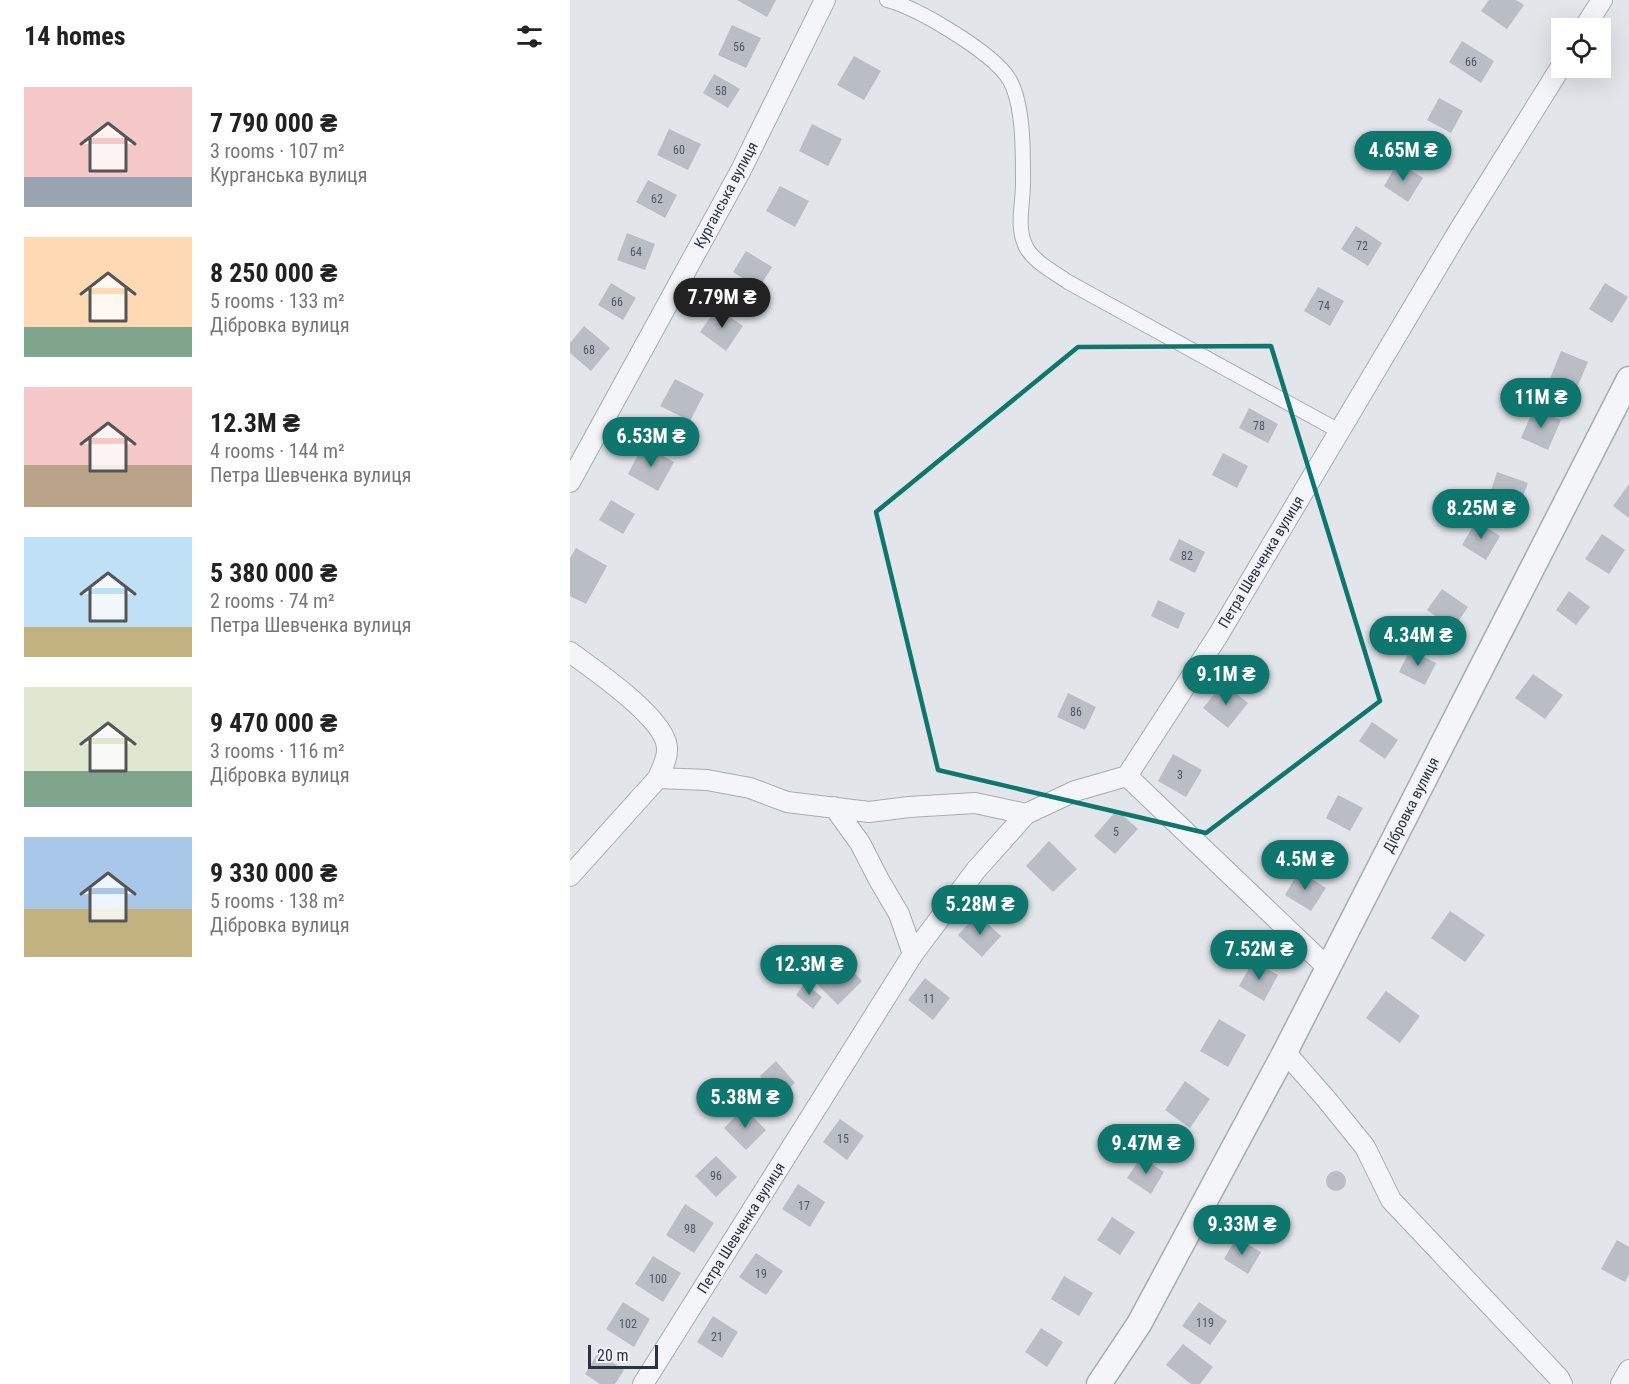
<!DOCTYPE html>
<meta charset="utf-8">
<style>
body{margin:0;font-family:"Roboto Condensed",sans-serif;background:#f2f2f2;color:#222;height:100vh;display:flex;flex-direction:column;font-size:22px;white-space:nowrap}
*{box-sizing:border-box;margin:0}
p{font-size:20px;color:#767676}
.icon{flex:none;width:33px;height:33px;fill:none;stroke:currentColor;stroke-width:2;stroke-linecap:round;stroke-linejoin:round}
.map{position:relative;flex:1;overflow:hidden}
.side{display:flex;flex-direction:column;background:#fff;width:570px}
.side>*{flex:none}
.controls{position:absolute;left:981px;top:18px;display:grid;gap:12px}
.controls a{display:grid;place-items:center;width:60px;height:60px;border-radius:0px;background:#fff;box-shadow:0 6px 24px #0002;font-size:30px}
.scale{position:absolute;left:18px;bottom:15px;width:70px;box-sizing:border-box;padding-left:6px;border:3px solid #2b3340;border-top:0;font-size:16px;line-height:21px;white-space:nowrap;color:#2b3340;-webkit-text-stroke:4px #f1f3f7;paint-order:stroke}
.price{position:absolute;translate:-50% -51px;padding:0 14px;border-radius:21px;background:#0f766e;color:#fff;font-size:20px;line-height:39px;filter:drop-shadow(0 2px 3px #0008)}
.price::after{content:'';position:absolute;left:50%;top:36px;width:18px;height:14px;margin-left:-9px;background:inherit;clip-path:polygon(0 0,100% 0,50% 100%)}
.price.current{background:#222;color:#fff}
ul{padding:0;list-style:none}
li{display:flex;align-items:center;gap:18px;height:150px;padding:0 24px}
li span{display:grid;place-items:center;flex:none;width:168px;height:120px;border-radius:0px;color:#555}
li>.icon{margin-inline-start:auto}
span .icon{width:72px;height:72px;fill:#fffc;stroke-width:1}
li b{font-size:26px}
h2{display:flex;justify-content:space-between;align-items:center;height:72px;padding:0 24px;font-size:26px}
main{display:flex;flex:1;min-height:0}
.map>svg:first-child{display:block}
</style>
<main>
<section class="side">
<h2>14 homes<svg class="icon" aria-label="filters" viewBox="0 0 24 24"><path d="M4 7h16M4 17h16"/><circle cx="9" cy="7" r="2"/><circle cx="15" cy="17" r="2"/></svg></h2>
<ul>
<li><span style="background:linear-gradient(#f6c9c9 75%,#9aa5b1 0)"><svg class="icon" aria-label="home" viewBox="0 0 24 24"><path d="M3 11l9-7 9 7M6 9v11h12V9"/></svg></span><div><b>7 790 000 ₴</b><p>3 rooms · 107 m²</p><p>Курганська вулиця</p></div></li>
<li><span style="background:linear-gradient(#ffd9b3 75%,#7fa58c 0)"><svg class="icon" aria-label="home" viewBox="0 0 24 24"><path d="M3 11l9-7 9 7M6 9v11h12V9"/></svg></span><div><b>8 250 000 ₴</b><p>5 rooms · 133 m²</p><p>Дібровка вулиця</p></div></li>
<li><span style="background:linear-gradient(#f6c9c9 65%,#b9a48a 0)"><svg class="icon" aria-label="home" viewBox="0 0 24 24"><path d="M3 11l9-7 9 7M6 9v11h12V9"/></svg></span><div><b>12.3M ₴</b><p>4 rooms · 144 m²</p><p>Петра Шевченка вулиця</p></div></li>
<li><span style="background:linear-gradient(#bfe0f5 75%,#c2b280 0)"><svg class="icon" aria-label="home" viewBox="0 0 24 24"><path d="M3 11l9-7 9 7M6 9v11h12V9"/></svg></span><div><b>5 380 000 ₴</b><p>2 rooms · 74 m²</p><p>Петра Шевченка вулиця</p></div></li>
<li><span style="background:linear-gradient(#dfe7d0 70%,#7fa58c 0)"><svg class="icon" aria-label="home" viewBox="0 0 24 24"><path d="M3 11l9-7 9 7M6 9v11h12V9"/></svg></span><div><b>9 470 000 ₴</b><p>3 rooms · 116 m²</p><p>Дібровка вулиця</p></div></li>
<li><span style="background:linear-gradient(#a9c7e8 60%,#c2b280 0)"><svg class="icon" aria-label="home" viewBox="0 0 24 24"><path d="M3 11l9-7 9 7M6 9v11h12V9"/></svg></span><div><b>9 330 000 ₴</b><p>5 rooms · 138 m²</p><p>Дібровка вулиця</p></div></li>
</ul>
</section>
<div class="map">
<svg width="1059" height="1384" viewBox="0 0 1059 1384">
<rect width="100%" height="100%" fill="#e2e5e9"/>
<path fill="#b9bec5" d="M167 0H206L197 17Z
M919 0H946L954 5 937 29 911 11Z
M162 25 191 38 176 68 148 55Z
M892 41 924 61 911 83 879 62Z
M284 56 311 71 294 100 267 85Z
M144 74 170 89 158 108 133 93Z
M869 98 893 111 881 133 857 120Z
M242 124 272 139 258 166 229 151Z
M99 129 131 144 118 170 87 155Z
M828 162 853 178 838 202 814 186Z
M78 180 107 195 95 218 66 202Z
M210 186 239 201 225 227 196 211Z
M786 226 812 243 798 266 771 249Z
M57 233 85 244 75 270 47 260Z
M176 251 202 267 189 288 163 272Z
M41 283 66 298 53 320 28 305Z
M1035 283 1058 297 1042 323 1019 309Z
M748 287 774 301 760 326 734 311Z
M147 308 173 326 156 351 130 332Z
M14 326 40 348 21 371 0 353V343Z
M991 351 1018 362 1005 392 979 381Z
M105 379 134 394 120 421 90 406Z
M679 408 708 424 698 443 669 428Z
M964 408 991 420 978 450 951 438Z
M73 445 104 462 88 491 58 474Z
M653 453 678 466 667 488 642 475Z
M927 472 958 483 949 507 919 497Z
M1059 484V518L1043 506Z
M41 500 65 514 53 534 29 520Z
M906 521 930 536 916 560 892 545Z
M1032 534 1055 550 1039 574 1015 559Z
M609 539 635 552 625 573 599 560Z
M6 548 37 566 16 604 0 596V558Z
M872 589 898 607 883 629 857 610Z
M999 591 1020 607 1006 625 986 610Z
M588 600 615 613 608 629 581 616Z
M840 650 866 663 855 685 829 672Z
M963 674 993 695 975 719 945 698Z
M653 683 678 703 658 728 633 708Z
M498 693 526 707 515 730 487 717Z
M802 722 828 740 815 759 789 741Z
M603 754 632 770 616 797 588 781Z
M768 795 793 808 780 831 756 818Z
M547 810 568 829 545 854 524 836Z
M479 841 507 869 483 892 456 866Z
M729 871 756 888 741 911 715 895Z
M880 911 915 935 895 962 861 938Z
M407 914 431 936 412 957 388 935Z
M271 959 292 981 268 1005 246 983Z
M683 961 708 975 694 1001 669 986Z
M355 978 380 998 363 1020 338 1000Z
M235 983 252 997 243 1009 226 995Z
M816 991 850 1016 830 1043 796 1018Z
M649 1019 676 1035 658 1067 630 1051Z
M206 1061 225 1083 209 1098 190 1076Z
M615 1081 640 1099 620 1128 595 1110Z
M174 1108 196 1130 176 1150 154 1128Z
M270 1119 294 1136 277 1160 253 1142Z
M146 1156 167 1177 146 1197 125 1176Z
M571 1157 594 1172 581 1194 557 1178Z
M756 1181a10 10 0 1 1 20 0a10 10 0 1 1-20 0Z
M228 1184 255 1202 240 1227 212 1209Z
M115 1204 144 1223 124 1253 96 1235Z
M542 1217 565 1232 550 1255 527 1240Z
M666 1238 691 1252 678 1274 654 1259Z
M1047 1240 1059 1247V1274L1055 1282 1031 1269Z
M186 1253 213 1271 196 1295 169 1277Z
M83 1256 111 1273 93 1302 65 1284Z
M494 1276 523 1293 509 1316 481 1299Z
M53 1302 80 1319 64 1347 36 1329Z
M629 1302 657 1321 640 1345 612 1326Z
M143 1316 168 1332 152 1358 127 1342Z
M471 1328 493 1342 477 1367 455 1352Z
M613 1344 643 1367 630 1384H621L596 1365Z
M28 1353 54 1370 45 1384H30L15 1374Z"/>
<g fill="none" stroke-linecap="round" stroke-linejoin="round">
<defs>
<path id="pedestrian" d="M317 0C348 8 422 52 439 79 454 104 453 154 453 183 453 205 446 227 456 247 464 262 484 272 498 282L769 431"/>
<path id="minor" d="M1014 28 1032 0
M0 482 171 170 255 0
M0 652C24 670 94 717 97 747 98 758 92 768 88 778L0 876
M557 776 758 968
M88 778 137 780 180 788 217 802 299 812 339 807 405 803 456 814
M264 807 290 843 309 880 329 914 343 954
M715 1052 757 1100 795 1147 821 1200 989 1378 992 1384
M73 1384 343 954 406 870 456 814 505 791 557 776 647 637 888 232 992 65
M1051 1384 1059 1370"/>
<path id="tertiary" d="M529 1384 569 1324 715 1052 1059 379"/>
</defs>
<use href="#pedestrian" stroke="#a7acb3" stroke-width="16"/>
<use href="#minor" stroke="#a7acb3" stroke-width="22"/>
<use href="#tertiary" stroke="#a7acb3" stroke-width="27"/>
<use href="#pedestrian" stroke="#f4f5f8" stroke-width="14"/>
<use href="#minor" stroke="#f4f5f8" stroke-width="20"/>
<use href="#tertiary" stroke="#f4f5f8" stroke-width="24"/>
</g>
<path fill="none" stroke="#0f766e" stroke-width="4.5" stroke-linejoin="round" d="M701 346 810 701 636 833 368 770 306 512 508 347Z"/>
<g text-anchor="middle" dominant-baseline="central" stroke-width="4.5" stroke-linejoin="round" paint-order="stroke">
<g font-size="12" fill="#4e5661">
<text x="169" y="47">56</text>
<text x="901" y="62">66</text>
<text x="151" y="91">58</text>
<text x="109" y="150">60</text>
<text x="87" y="199">62</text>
<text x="792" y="246">72</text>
<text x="66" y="252">64</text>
<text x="47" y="302">66</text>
<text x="754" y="306">74</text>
<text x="19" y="350">68</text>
<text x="689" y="426">78</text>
<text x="617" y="556">82</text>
<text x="506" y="712">86</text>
<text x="610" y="775">3</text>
<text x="546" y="832">5</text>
<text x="359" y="999">11</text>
<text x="273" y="1139">15</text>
<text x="146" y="1176">96</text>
<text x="234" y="1206">17</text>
<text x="120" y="1229">98</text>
<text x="191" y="1274">19</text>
<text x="88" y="1279">100</text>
<text x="635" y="1323">119</text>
<text x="58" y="1324">102</text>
<text x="147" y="1337">21</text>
</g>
<g font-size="15" fill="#2b3340" stroke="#f1f3f7">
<text transform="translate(156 195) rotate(-62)">Курганська вулиця</text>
<text transform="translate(691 562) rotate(-59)">Петра Шевченка вулиця</text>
<text transform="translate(841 805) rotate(-63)">Дібровка вулиця</text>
<text transform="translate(171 1228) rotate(-58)">Петра Шевченка вулиця</text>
</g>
</g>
</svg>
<div class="controls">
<a><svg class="icon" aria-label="locate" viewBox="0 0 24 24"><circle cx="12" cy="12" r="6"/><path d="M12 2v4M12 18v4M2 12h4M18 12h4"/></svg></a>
</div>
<div class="scale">20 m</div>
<b class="price" style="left:833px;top:182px">4.65M ₴</b>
<b class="price current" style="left:152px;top:329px">7.79M ₴</b>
<b class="price" style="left:971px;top:429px">11M ₴</b>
<b class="price" style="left:81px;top:468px">6.53M ₴</b>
<b class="price" style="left:911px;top:540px">8.25M ₴</b>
<b class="price" style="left:848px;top:667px">4.34M ₴</b>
<b class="price" style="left:656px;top:706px">9.1M ₴</b>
<b class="price" style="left:735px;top:891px">4.5M ₴</b>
<b class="price" style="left:410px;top:936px">5.28M ₴</b>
<b class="price" style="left:689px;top:981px">7.52M ₴</b>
<b class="price" style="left:239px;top:996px">12.3M ₴</b>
<b class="price" style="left:175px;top:1129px">5.38M ₴</b>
<b class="price" style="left:576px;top:1175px">9.47M ₴</b>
<b class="price" style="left:672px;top:1256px">9.33M ₴</b>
</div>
</main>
